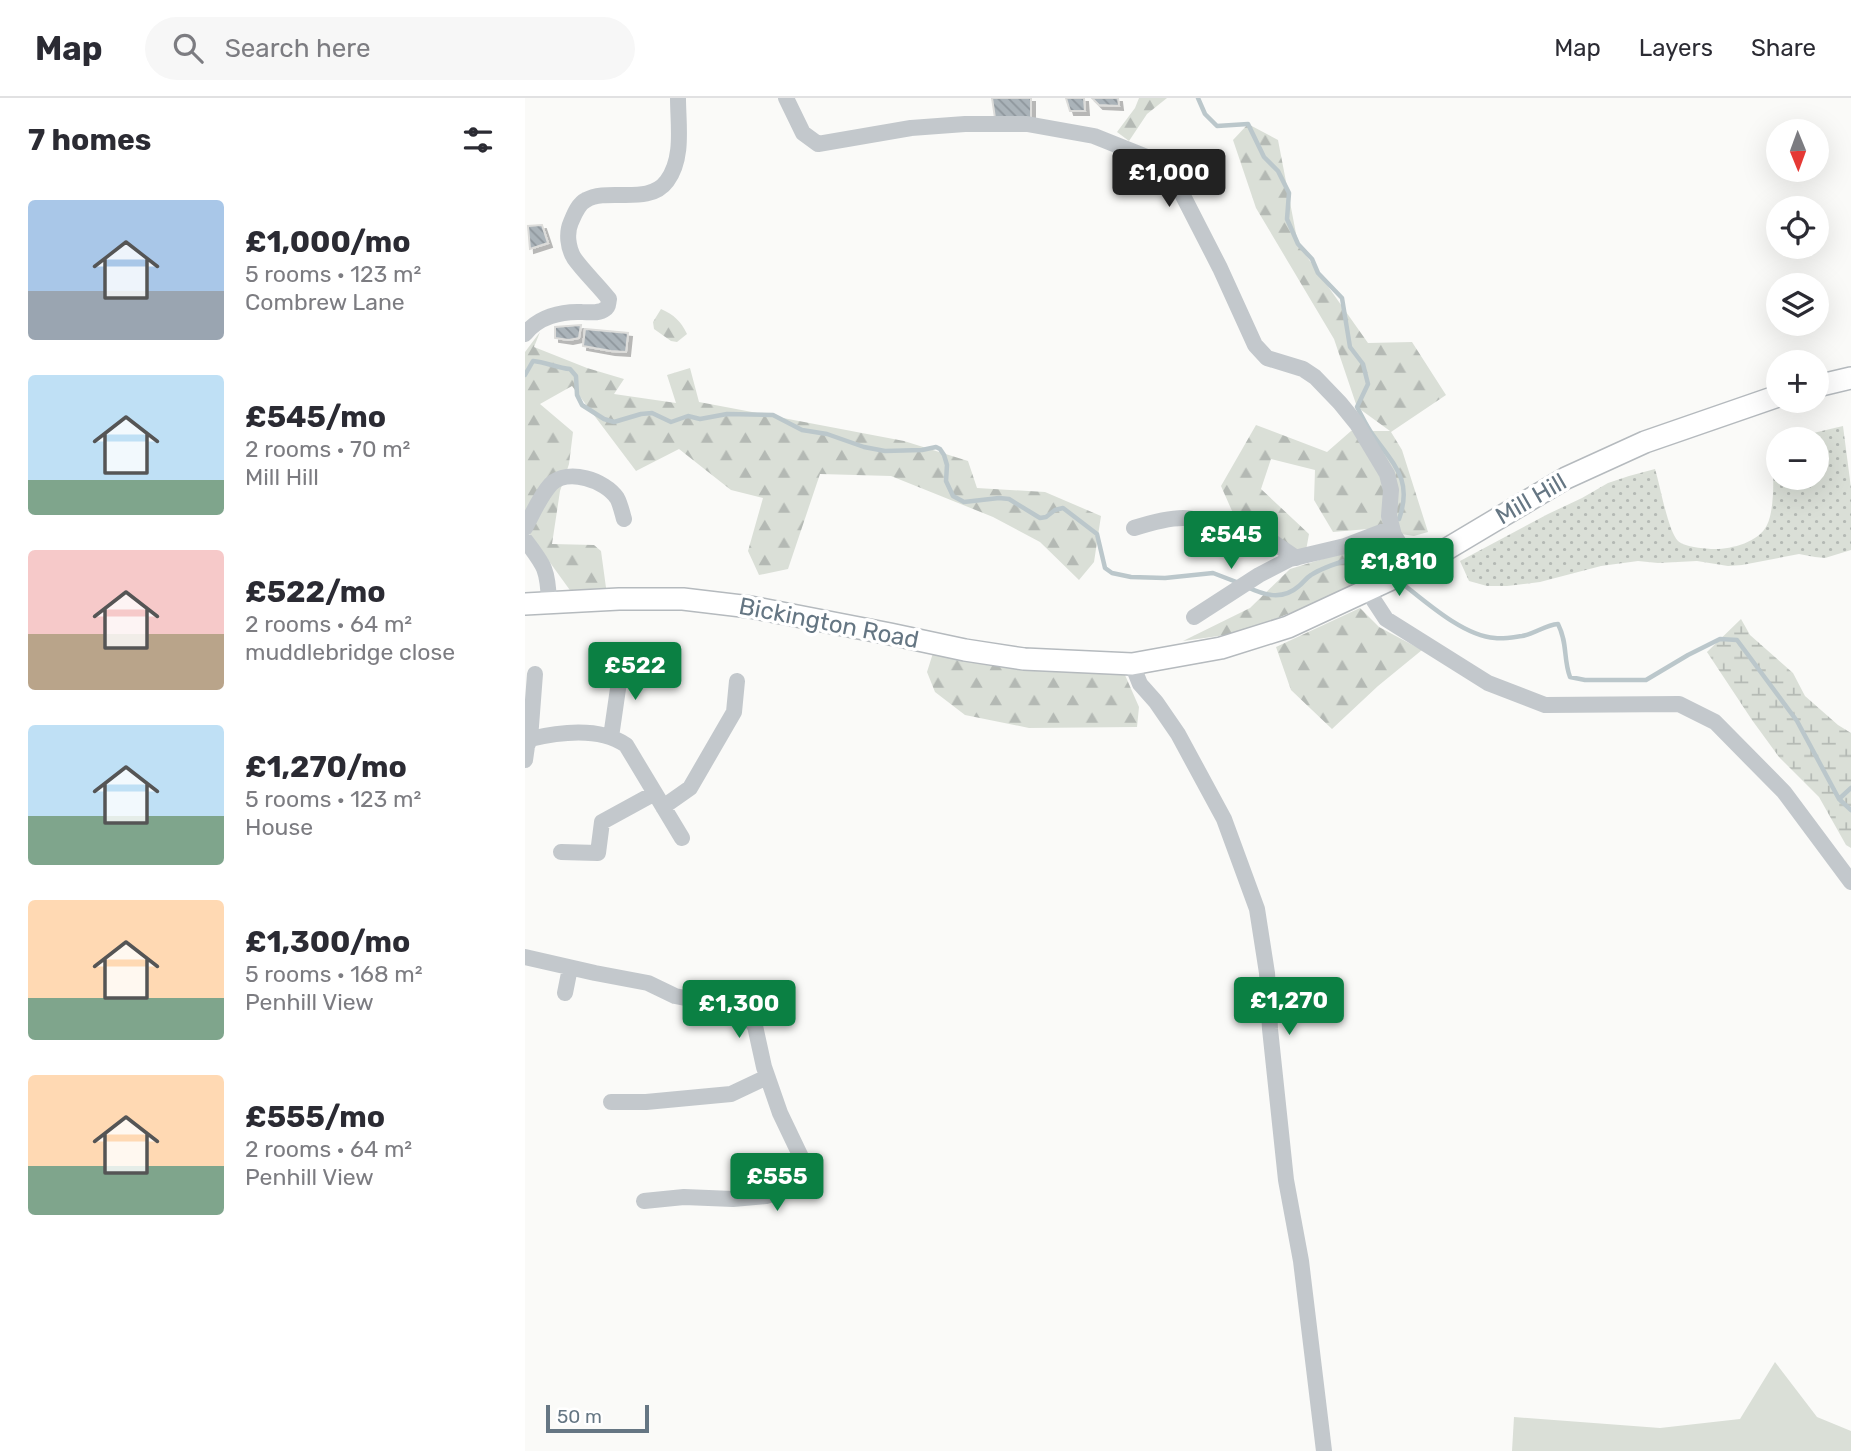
<!DOCTYPE html>
<meta charset="utf-8">
<style>
body{margin:0;font-family:Rubik,sans-serif;background:#f7f7f7;color:#2b2b33;height:100vh;display:flex;flex-direction:column;font-size:26px;white-space:nowrap}
*{box-sizing:border-box;margin:0}
p{font-size:23px;color:#7c7c81}
.icon{flex:none;width:38px;height:38px;fill:none;stroke:currentColor;stroke-width:2;stroke-linecap:round;stroke-linejoin:round}
.map{position:relative;flex:1;overflow:hidden}
.details{display:flex;flex-direction:column;background:#fff;width:525px}
.details>*{flex:none}
.needle{width:46px;rotate:179deg}
.buttons{position:absolute;left:1241px;top:21px;display:grid;gap:14px}
.buttons a{display:grid;place-items:center;width:63px;height:63px;border-radius:50%;background:#fff;box-shadow:0 7px 28px #0002;font-size:35px}
.scale{position:absolute;left:21px;bottom:18px;width:103px;box-sizing:border-box;padding-left:7px;border:4px solid #657683;border-top:0;font-size:19px;line-height:24px;white-space:nowrap;color:#657683;-webkit-text-stroke:5px #fff;paint-order:stroke}
.price{position:absolute;translate:-50% -60px;padding:0 16px;border-radius:7px;background:#0b8043;color:#fff;font-size:23px;line-height:46px;filter:drop-shadow(0 2px 4px #0008)}
.price::after{content:'';position:absolute;left:50%;top:42px;width:21px;height:16px;margin-left:-10px;background:inherit;clip-path:polygon(0 0,100% 0,50% 100%)}
.price.selected{background:#222;color:#fff}
ul{padding:0;list-style:none}
li{display:flex;align-items:center;gap:21px;height:175px;padding:0 28px}
li span{display:grid;place-items:center;flex:none;width:196px;height:140px;border-radius:7px;color:#555}
li>.icon{margin-inline-start:auto}
span .icon{width:84px;height:84px;fill:#fffc;stroke-width:1}
li b{font-size:30px}
h2{display:flex;justify-content:space-between;align-items:center;height:84px;padding:0 28px;font-size:30px}
header{display:flex;align-items:center;gap:42px;box-sizing:border-box;height:98px;padding:0 35px;background:#fff;border-bottom:2px solid #e1e1e2}
header strong{font-size:33px}
nav{display:flex;gap:38px;margin-inline-start:auto;font-size:24px}
.search{width:490px;height:63px;background:#f7f7f7;display:flex;align-items:center;gap:18px;box-sizing:border-box;padding:0 24px;border-radius:38px;color:#7c7c81;font-size:26px}
main{display:flex;flex:1;min-height:0}
.map>svg:first-child{display:block}
</style>
<header>
<strong>Map</strong>
<div class="search"><svg class="icon" aria-label="search" viewBox="0 0 24 24"><circle cx="10" cy="10" r="6"/><path d="M15 15l6 6"/></svg>Search here</div>
<nav><a>Map</a><a>Layers</a><a>Share</a></nav>
</header>
<main>
<section class="details">
<h2>7 homes<svg class="icon" aria-label="filters" viewBox="0 0 24 24"><path d="M4 7h16M4 17h16"/><circle cx="9" cy="7" r="2"/><circle cx="15" cy="17" r="2"/></svg></h2>
<ul>
<li><span style="background:linear-gradient(#a9c7e8 65%,#9aa5b1 0)"><svg class="icon" aria-label="home" viewBox="0 0 24 24"><path d="M3 11l9-7 9 7M6 9v11h12V9"/></svg></span><div><b>£1,000/mo</b><p>5 rooms · 123 m²</p><p>Combrew Lane</p></div></li>
<li><span style="background:linear-gradient(#bfe0f5 75%,#7fa58c 0)"><svg class="icon" aria-label="home" viewBox="0 0 24 24"><path d="M3 11l9-7 9 7M6 9v11h12V9"/></svg></span><div><b>£545/mo</b><p>2 rooms · 70 m²</p><p>Mill Hill</p></div></li>
<li><span style="background:linear-gradient(#f6c9c9 60%,#b9a48a 0)"><svg class="icon" aria-label="home" viewBox="0 0 24 24"><path d="M3 11l9-7 9 7M6 9v11h12V9"/></svg></span><div><b>£522/mo</b><p>2 rooms · 64 m²</p><p>muddlebridge close</p></div></li>
<li><span style="background:linear-gradient(#bfe0f5 65%,#7fa58c 0)"><svg class="icon" aria-label="home" viewBox="0 0 24 24"><path d="M3 11l9-7 9 7M6 9v11h12V9"/></svg></span><div><b>£1,270/mo</b><p>5 rooms · 123 m²</p><p>House</p></div></li>
<li><span style="background:linear-gradient(#ffd9b3 70%,#7fa58c 0)"><svg class="icon" aria-label="home" viewBox="0 0 24 24"><path d="M3 11l9-7 9 7M6 9v11h12V9"/></svg></span><div><b>£1,300/mo</b><p>5 rooms · 168 m²</p><p>Penhill View</p></div></li>
<li><span style="background:linear-gradient(#ffd9b3 65%,#7fa58c 0)"><svg class="icon" aria-label="home" viewBox="0 0 24 24"><path d="M3 11l9-7 9 7M6 9v11h12V9"/></svg></span><div><b>£555/mo</b><p>2 rooms · 64 m²</p><p>Penhill View</p></div></li>
</ul>
</section>
<div class="map">
<svg width="1326" height="1353" viewBox="0 0 1326 1353">
<defs>
<pattern id="forest-firs" width="22" height="20" patternUnits="userSpaceOnUse" patternTransform="scale(1.75)"><rect width="22" height="20" fill="#dadfd7"/><path d="M5 1l3.5 6h-7zM16 11l3.5 6h-7z" fill="#b4b9b4"/></pattern>
<pattern id="wetland-marsh" width="20" height="14" patternUnits="userSpaceOnUse" patternTransform="scale(1.75)"><rect width="20" height="14" fill="#dadfd7"/><path d="M1 5h8M5 5V1M11 12h8M15 12V8" fill="none" stroke="#b4b9b4"/></pattern>
<pattern id="garden-dots" width="8" height="8" patternUnits="userSpaceOnUse" patternTransform="scale(1.75)"><rect width="8" height="8" fill="#dadfd7"/><path d="M2 2h.1M6 6h.1" fill="none" stroke="#b4b9b4" stroke-width="1.8" stroke-linecap="round"/></pattern>
<pattern id="building-back-hatch" width="6" height="6" patternUnits="userSpaceOnUse" patternTransform="scale(1.75)"><rect width="6" height="6" fill="#aab3b9"/><path d="M-1 5l2 2M0 0l6 6M5-1l2 2" fill="none" stroke="#8e969c"/></pattern>
<filter id="shadow"><feDropShadow dx="4" dy="4" stdDeviation="0" flood-color="#0004"/></filter>
</defs>
<rect width="100%" height="100%" fill="#fafaf8"/>
<path fill="#dadfd7" d="M1250 1264 1292 1319 1326 1333V1353H987L989 1319 1135 1330 1215 1321Z"/>
<path fill="url(#forest-firs)" d="M614 0H642L622 16 604 43 592 34 610 10Z
M723 26 753 42 773 146 843 245 887 244 921 297 866 334 877 352 903 434 889 438 843 431 808 434 789 402 790 372 746 361 736 391 784 436 780 458 711 422 696 388 731 327 802 354 826 333H865L832 309 809 241 731 110 708 42Z
M136 211C149 217 156 223 162 236L152 244 146 243 129 231 128 224Z
M15 234 9 249 62 270 99 281 89 296 151 305 142 277 165 270 174 304 379 343 443 363 452 390 520 394 576 418 569 464 554 482 515 444 468 419 366 378 295 376 263 471 234 477 223 453 238 400 206 392 154 351 111 373 47 288 15 306 48 334 44 366 35 393 27 446 69 447 76 453 82 497 47 495 0 430V254Z
M840 448 864 454 848 482 715 535 658 543 725 510 765 471Z
M835 510 854 529 897 552 853 588 807 631 766 592 751 549Z
M408 555 600 577 614 609 612 629 504 630 440 617 410 594 402 574Z"/>
<path fill="url(#wetland-marsh)" d="M1216 521 1225 537 1268 575 1280 598 1313 627 1326 635V750L1321 747 1294 699 1254 659 1227 622 1182 554Z"/>
<path fill="url(#garden-dots)" d="M1318 328 1326 390V452L1300 460 1290 459 1274 456 1217 467 1203 468 1172 463 1133 465 1113 463 1076 468 1015 484 982 488H962L944 483 935 463 1023 416 1057 400 1083 385 1104 378 1130 371C1135 387 1143 433 1153 443 1159 449 1181 451 1190 451 1207 451 1234 444 1242 427 1251 409 1248 367 1247 346L1253 344V380H1292V341H1263Z"/>
<g fill="none" stroke-linecap="round" stroke-linejoin="round">
<path stroke="#bbc7cb" stroke-width="4.5" d="M673 0 680 16 692 28 723 26 739 59 753 73 764 95 762 121 773 146 787 161 793 175 817 200 825 249 838 266 843 286 832 309C837 318 842 329 848 337 869 367 888 382 874 421
M0 277 8 263C21 264 32 270 45 271L51 278 52 297 57 307 79 321 89 324 116 316 127 315 146 324 163 318 175 321 202 316 248 317 277 332 302 336 339 349 360 353 397 352 411 349 415 351 419 357 422 367 421 383 428 398 439 404 474 400 484 401 515 420 521 419 530 412 538 410 572 436 580 470 587 475 606 479 640 480 688 475 714 485
M838 457 853 446
M878 486C902 505 939 538 970 540 979 541 989 539 997 538 1010 536 1020 527 1033 526 1043 546 1038 560 1045 579L1060 582H1121L1163 557 1195 541 1212 542 1272 623 1314 701 1326 712
M722 489C739 497 757 503 774 488 778 485 781 480 786 477 801 467 821 463 838 457L848 463
M1314 701 1326 690"/>
</g>
<path fill="url(#building-back-hatch)" stroke="#dcdcda" stroke-width="2" filter="url(#shadow)" d="M467 0H506V20H470Z
M541 0H559L560 13H545Z
M567 0H593L594 8 574 7Z
M17 127 23 145 5 151 3 128Z
M56 227 54 240 44 242 30 240V229Z
M60 231 103 235 101 254 86 253 58 248Z"/>
<g fill="none" stroke-linecap="round" stroke-linejoin="round">
<defs>
<path id="major" d="M1292 288 1326 280
M0 506 94 501H158L225 509 365 536 440 552 499 561 607 566 696 550 763 529 890 470 1041 380 1120 344 1253 298"/>
</defs>
<use href="#major" stroke="#b5babe" stroke-width="24"/>
<path stroke="#c3c8cc" stroke-width="16" d="M261 0 278 35 293 46 386 30 440 26H502L569 38 634 64 643 73 654 90 695 170 730 247 742 260 778 271 790 279 815 305 832 326 862 376 866 392 864 418 869 437 890 470
M0 236C13 219 36 213 57 214 64 214 74 216 80 211 84 209 83 205 84 201 73 187 59 174 49 160 43 150 41 135 46 124 49 117 53 106 61 102 83 89 124 108 142 83 159 60 153 27 153 0
M0 430C8 415 15 398 26 386 43 370 80 382 92 400 95 405 97 414 99 421
M609 430C625 425 642 420 658 420 669 420 680 424 692 424 699 424 706 423 714 426 734 433 753 448 771 460
M0 442C20 468 23 472 24 505
M842 492 861 521 963 585 1020 607 1154 606 1190 624 1259 694 1326 784
M669 519 734 477 765 461 820 448 867 430
M607 566 615 586 631 604 653 636 699 721 732 811 742 875 745 931 761 1082 776 1163 799 1353
M86 639 97 563
M5 641 10 576
M0 662 2 648 5 641C34 634 75 629 101 647L157 740
M138 709 165 690 209 614 212 583
M36 754 73 755 77 724 130 695
M0 859 70 875 123 885 150 898 196 907 219 915 230 928 239 969 255 1015 276 1059 286 1085 241 1098 208 1101 159 1099 119 1103
M40 895 45 870
M86 1004H121L206 996 242 979"/>
<use href="#major" stroke="#fff" stroke-width="21"/>
</g>
<g text-anchor="middle" dominant-baseline="central" stroke-width="7" stroke-linejoin="round" paint-order="stroke">
<g font-size="24" fill="#657683" stroke="#fff">
<text transform="translate(1006 401) rotate(-30)">Mill Hill</text>
<text transform="translate(304 525) rotate(11)">Bickington Road</text>
</g>
</g>
</svg>
<div class="buttons">
<a><svg class="needle" viewBox="-14 -14 28 28"><path d="M0-13l5 13h-10z" fill="#e53935"/><path d="M0 13l5-13h-10z" fill="#7c7c81"/></svg></a>
<a><svg class="icon" aria-label="locate" viewBox="0 0 24 24"><circle cx="12" cy="12" r="6"/><path d="M12 2v4M12 18v4M2 12h4M18 12h4"/></svg></a>
<a><svg class="icon" aria-label="layers" viewBox="0 0 24 24"><path d="M12 4l9 5-9 5-9-5zM3 14l9 5 9-5"/></svg></a>
<a>+</a>
<a>−</a>
</div>
<div class="scale">50 m</div>
<b class="price selected" style="left:644px;top:111px">£1,000</b>
<b class="price" style="left:706px;top:473px">£545</b>
<b class="price" style="left:874px;top:500px">£1,810</b>
<b class="price" style="left:110px;top:604px">£522</b>
<b class="price" style="left:764px;top:939px">£1,270</b>
<b class="price" style="left:214px;top:942px">£1,300</b>
<b class="price" style="left:252px;top:1115px">£555</b>
</div>
</main>
